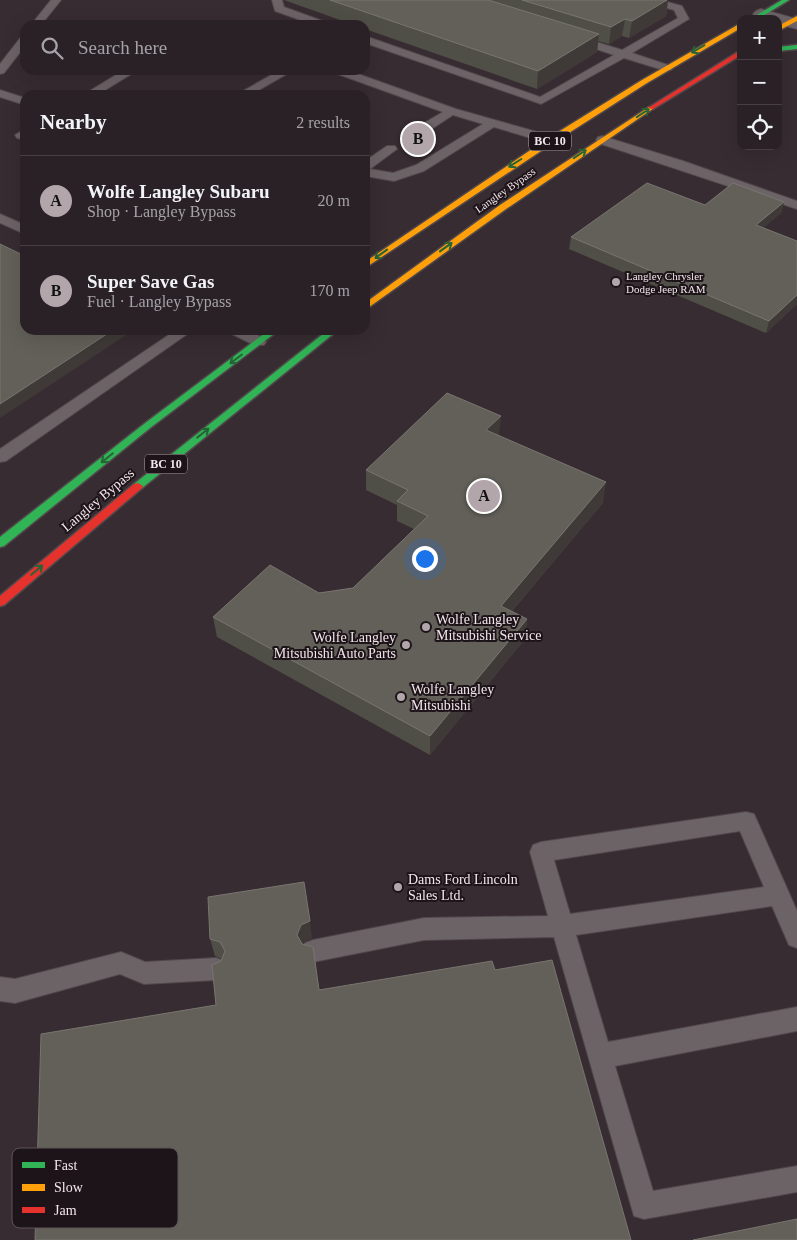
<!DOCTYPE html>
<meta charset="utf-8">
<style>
:root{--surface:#292125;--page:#31292d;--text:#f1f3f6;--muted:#a5a3a7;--line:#453e42;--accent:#b2a6ab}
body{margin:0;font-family:"Times New Roman",serif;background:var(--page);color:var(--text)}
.controls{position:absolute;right:15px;top:15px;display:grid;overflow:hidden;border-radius:10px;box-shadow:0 5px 20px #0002}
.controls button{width:45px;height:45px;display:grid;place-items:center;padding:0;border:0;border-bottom:1px solid var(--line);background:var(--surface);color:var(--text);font:25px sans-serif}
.you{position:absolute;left:424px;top:558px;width:18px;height:18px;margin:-12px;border:4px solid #fff;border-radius:50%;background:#1a73e8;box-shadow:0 0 0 8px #1a73e833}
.badge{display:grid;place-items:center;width:32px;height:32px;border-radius:50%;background:var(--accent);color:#111;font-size:16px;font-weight:700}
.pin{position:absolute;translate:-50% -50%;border:2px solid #fff;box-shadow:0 1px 5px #0006}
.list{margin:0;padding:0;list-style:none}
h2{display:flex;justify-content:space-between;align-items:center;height:65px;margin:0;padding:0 20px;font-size:21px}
h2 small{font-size:16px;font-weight:400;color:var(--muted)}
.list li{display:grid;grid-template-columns:32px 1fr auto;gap:15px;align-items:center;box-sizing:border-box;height:90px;padding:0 20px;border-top:1px solid var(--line)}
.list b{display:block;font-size:19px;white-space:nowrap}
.list p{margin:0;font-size:16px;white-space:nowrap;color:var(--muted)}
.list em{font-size:16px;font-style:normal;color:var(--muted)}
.icon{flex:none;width:28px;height:28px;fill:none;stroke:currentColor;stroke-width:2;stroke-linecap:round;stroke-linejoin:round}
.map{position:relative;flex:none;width:797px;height:1240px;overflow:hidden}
.search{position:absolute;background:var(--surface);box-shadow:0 5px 20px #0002;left:20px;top:20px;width:350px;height:55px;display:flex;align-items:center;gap:12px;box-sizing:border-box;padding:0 18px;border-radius:15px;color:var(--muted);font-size:19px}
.panel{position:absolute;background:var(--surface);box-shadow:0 5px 20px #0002;left:20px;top:90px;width:350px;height:245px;border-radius:15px}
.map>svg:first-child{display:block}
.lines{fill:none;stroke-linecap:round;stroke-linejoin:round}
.lane-casing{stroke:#51484c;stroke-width:2}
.street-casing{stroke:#51484c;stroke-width:2}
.fast-casing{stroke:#51484c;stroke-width:3}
.slow-casing{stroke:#51484c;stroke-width:3}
.jam-casing{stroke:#51484c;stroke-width:3}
.lane{fill:#6c6367;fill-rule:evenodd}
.street{fill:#6c6367;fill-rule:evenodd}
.fast{fill:#30b455;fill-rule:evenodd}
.slow{fill:#ff9f0a;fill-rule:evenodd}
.jam{fill:#e5322d;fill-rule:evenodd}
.wall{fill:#504f47}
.shaded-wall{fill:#3f3a37}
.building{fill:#626059;stroke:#797570}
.oneway{stroke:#266436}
.poi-dot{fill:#b2a6ab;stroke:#1c1418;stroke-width:2}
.labels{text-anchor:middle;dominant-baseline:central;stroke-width:4;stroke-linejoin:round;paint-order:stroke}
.far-street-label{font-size:11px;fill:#f4e7ec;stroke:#1c1418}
.far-poi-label{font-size:11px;fill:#f4e7ec;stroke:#1c1418;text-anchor:start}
.shield{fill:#1c1418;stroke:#b3a8ac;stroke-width:1}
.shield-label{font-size:12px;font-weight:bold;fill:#f4e7ec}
.street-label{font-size:14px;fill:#f4e7ec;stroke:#1c1418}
.poi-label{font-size:14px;fill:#f4e7ec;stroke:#1c1418;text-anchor:start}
.key{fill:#1c1418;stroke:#5d5358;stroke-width:1}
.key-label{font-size:14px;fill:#f4e7ec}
</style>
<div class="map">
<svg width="797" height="1240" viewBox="0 0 797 1240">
<rect width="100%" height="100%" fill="#372c31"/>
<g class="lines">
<defs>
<g id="lane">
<polygon points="51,0 61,0 41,25 31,25"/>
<polygon points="272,0 282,0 284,7 328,23 329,25 314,25 275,11"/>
<polygon points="644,0 660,0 682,6 689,19 632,53 671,66 673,68 671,70 663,70 624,58 541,104 365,43 365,36 540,97 614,55 569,40 568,38 569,36 577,36 622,50 678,18 674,10 645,2"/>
<polygon points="25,36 25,46 4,73 0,74 0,64 21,37"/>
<polygon points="124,70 138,70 97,95 83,95"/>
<polygon points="280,70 294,70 250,95 236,95"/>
<polygon points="330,70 347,70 456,109 555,137 557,140 551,144 494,127 424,171 394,181 365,176 365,161 387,146 395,146 397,149 370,169 393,173 416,165 483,124 453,115 427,132 419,132 417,129 419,126 443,112 332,72"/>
<polygon points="0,90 25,98 25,105 0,97"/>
<polygon points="25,129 25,140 17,138 15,135"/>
<polygon points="602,136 683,161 797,201 797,209 598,143 596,140 598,137"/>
<polygon points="0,214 25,225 25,234 0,223"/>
<polygon points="176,330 193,330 6,461 0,462 0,449"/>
<path d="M 228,330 C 241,330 257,330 266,342 L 264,345 L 254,345 L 230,333 Z"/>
<path d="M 746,812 L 754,814 L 797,911 L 797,948 L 789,945 L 772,906 L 576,935 L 608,1042 L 797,1007 L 797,1031 L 615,1066 L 653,1191 L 797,1166 L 797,1192 L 644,1219 L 634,1216 L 554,937 L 424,940 L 313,962 L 305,959 L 301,951 L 305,943 L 313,940 L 424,918 L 548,916 L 530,852 L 533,845 L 541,842 ZM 740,831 L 764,887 L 570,914 L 554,860 Z"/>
<polygon points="121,952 145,962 216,958 224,961 228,969 224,977 216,980 144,984 120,974 15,1003 0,1001 0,977 15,979"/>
</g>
<polygon id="street" points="761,9 797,19 797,29 778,24 778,19 756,17 753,14 756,11"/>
<g id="fast">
<polygon points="782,0 789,0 758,19 750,19"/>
<polygon points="797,45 797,49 778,51 778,47"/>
<polygon points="269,330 279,330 150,428 4,546 0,547 0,537 144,424"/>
<polygon points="328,330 338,330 142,488 134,488 133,486 134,484"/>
</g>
<g id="slow">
<polygon points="797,16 797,21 778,31 778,26"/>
<polygon points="741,23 741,28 647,83 553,143 365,268 365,262 547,139 642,80"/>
<polygon points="649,107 654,108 506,209 365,310 365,303 500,205"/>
</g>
<g id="jam">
<polygon points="741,50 741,55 653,109 648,108"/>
<polygon points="138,483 143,486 142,488 4,605 0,606 0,596 134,484"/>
</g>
</defs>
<use href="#lane" class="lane-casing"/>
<use href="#street" class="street-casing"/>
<use href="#fast" class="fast-casing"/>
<use href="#slow" class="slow-casing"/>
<use href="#jam" class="jam-casing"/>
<use href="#lane" class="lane"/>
<use href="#street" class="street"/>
<use href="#fast" class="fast"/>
<use href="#slow" class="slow"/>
<use href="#jam" class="jam"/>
</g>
<g class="wall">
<polygon points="284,0 668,0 666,16 629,38 622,36 609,44 598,41 597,52 537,89 365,29 365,25 354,25"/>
<polygon points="784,202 781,213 763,228 797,241 797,304 766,333 569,249 571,237"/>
<polygon points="499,436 603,503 512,611 527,619 525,639 430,755 217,637 213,617 319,593 353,588 414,529 397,521 397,505 366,490 366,470"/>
<polygon points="312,938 303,942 303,944 319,990 495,970 631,1240 216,1005 221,961 222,959 215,956 210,939"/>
</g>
<g class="shaded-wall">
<polygon points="667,0 668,0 666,16 629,38 632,21"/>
<polygon points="625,19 622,36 609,44 611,27"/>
<polygon points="599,34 597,52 537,89 538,71"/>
<polygon points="784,202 781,213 753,237 756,225"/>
<polygon points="797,295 797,304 766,333 769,321"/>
<polygon points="113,330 134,330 0,418 0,404"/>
<polygon points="501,416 499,436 486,430"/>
<polygon points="606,482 603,503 499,626 501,606"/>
<polygon points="527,619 525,639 430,755 430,736"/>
<polygon points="310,921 312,938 303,942 299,952 297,935 301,925"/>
</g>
<g class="building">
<polygon points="330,0 488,0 599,34 538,71"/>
<polygon points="522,0 667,0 632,21 625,19 611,27"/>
<polygon points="647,183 705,205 733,183 784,202 756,225 797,241 797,295 769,321 571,237"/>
<polygon points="0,244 25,256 25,330 113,330 0,404"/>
<polygon points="447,393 501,416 486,430 606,482 501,606 527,619 430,736 213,617 270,565 319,593 353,588 428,516 397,501 408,490 366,470"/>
<polygon points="304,882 310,921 301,925 297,935 302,944 313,947 319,990 492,961 495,970 552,960 631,1240 35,1240 41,1034 216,1005 212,965 221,961 225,951 220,942 210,939 208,897"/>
<polygon points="797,1219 797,1240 693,1240"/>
</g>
<defs><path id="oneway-shaft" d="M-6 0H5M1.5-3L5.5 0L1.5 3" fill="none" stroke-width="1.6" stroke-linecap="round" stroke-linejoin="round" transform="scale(1.25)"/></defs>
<g class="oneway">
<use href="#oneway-shaft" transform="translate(698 49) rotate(150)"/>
<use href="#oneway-shaft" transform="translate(643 113) rotate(-34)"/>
<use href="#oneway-shaft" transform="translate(580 154) rotate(-34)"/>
<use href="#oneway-shaft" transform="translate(515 163) rotate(148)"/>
<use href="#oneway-shaft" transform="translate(446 247) rotate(-36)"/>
<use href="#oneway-shaft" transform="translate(381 254) rotate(144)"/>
<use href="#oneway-shaft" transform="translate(236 359) rotate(143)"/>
<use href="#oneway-shaft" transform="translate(203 433) rotate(-38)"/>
<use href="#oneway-shaft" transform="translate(107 458) rotate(141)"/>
<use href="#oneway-shaft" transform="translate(37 570) rotate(-40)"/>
</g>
<g class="poi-dot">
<circle cx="616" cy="282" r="5"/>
<circle cx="426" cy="627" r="5"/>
<circle cx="406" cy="645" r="5"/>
<circle cx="401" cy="697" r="5"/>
<circle cx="398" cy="887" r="5"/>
</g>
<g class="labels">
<g class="far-street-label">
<text transform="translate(505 190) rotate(-35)">Langley Bypass</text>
</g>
<g class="far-poi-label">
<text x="626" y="276">Langley Chrysler<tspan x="626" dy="13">Dodge Jeep RAM</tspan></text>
</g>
<g class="shield">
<rect x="529" y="131.5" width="42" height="19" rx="4"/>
<rect x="145" y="454.5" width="42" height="19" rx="4"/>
</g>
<g class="shield-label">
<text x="550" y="141">BC 10</text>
<text x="166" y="464">BC 10</text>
</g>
<g class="street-label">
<text transform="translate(98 500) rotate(-40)">Langley Bypass</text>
</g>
<g class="poi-label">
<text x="436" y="619">Wolfe Langley<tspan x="436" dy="16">Mitsubishi Service</tspan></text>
<text x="396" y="637" text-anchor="end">Wolfe Langley<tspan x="396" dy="16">Mitsubishi Auto Parts</tspan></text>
<text x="411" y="689">Wolfe Langley<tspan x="411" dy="16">Mitsubishi</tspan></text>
<text x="408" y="879">Dams Ford Lincoln<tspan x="408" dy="16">Sales Ltd.</tspan></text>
</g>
</g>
<rect x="12" y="1148" width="166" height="80" rx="8" class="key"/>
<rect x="22" y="1162" width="23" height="6" fill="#30b455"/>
<rect x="22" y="1184" width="23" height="7" fill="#ff9f0a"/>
<rect x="22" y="1207" width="23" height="6" fill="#e5322d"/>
<g class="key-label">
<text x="54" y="1170">Fast</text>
<text x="54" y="1192">Slow</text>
<text x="54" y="1215">Jam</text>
</g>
</svg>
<div class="controls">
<button>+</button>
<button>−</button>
<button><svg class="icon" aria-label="locate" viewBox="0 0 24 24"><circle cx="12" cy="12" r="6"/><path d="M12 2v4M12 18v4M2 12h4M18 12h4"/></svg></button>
</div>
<div class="you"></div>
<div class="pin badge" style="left:484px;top:496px">A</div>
<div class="pin badge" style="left:418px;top:139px">B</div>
<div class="search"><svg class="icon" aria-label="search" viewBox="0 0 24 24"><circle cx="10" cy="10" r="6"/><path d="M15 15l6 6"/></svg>Search here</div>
<section class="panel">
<h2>Nearby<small>2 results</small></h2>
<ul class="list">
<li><span class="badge">A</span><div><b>Wolfe Langley Subaru</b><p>Shop · Langley Bypass</p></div><em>20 m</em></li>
<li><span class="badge">B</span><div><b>Super Save Gas</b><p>Fuel · Langley Bypass</p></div><em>170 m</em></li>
</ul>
</section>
</div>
